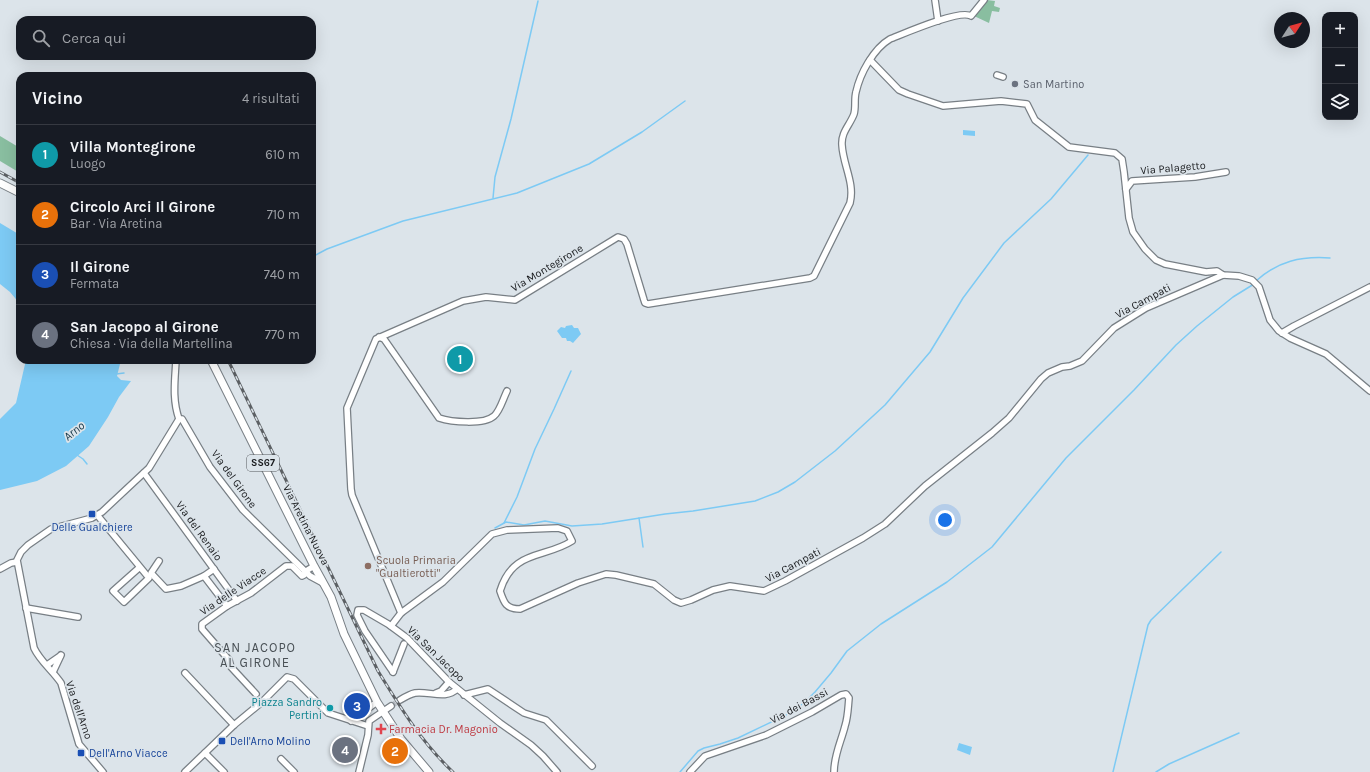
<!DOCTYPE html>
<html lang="it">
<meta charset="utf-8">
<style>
:root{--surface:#171b24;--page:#20242c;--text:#f1f3f6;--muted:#9ea1a6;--line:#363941;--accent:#0f766e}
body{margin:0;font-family:Karla,sans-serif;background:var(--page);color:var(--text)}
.controls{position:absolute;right:12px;top:12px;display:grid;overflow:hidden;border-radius:8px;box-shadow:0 4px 16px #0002}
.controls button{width:36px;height:36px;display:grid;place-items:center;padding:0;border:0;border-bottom:1px solid var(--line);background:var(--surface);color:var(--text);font:20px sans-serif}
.compass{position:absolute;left:1274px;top:12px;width:36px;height:36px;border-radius:50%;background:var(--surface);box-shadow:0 4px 16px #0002;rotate:54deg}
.you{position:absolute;left:945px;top:520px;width:14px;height:14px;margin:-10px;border:3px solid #fff;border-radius:50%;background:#1a73e8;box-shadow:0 0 0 6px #1a73e833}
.badge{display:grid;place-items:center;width:26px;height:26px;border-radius:50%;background:var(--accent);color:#fff;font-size:13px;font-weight:700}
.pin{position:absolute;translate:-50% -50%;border:2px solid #fff;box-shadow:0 1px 4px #0006}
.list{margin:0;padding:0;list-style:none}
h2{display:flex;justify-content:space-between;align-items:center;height:52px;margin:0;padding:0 16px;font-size:17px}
h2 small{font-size:13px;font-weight:400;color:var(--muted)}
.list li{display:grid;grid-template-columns:26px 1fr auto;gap:12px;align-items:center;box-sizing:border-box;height:60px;padding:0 16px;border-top:1px solid var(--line)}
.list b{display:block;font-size:15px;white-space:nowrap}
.list p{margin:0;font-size:13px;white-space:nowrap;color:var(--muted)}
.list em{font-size:13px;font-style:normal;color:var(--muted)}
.icon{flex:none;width:22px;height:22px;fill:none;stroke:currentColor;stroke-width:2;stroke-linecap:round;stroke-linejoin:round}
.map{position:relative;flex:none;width:1370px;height:772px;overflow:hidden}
.search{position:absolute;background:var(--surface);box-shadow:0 4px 16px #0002;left:16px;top:16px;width:300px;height:44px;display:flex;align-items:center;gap:10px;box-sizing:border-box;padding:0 14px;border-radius:12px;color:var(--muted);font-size:15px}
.panel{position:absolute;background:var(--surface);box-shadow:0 4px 16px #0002;left:16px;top:72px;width:300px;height:292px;border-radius:12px}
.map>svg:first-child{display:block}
.green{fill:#89bea0}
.water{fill:#7dcaf4}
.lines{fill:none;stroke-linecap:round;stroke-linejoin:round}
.stream{stroke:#7dcaf4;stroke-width:1.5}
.minor-tunnel{stroke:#b5bbc1;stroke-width:5.5;stroke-dasharray:5.5 3;stroke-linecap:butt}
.minor-casing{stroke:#787f85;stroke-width:8}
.major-casing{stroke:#787f85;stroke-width:9}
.minor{stroke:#fff;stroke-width:5.5}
.major{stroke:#fff;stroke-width:7}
.rail-casing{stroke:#5c6064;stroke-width:3}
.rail{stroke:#dce4ea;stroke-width:1.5;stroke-dasharray:4.5;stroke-linecap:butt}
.worship-dot{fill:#6b7280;stroke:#dce4ea;stroke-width:1.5}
.transit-dot{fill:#1a4fb4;stroke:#dce4ea;stroke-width:1.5}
.education-dot{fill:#8d6e63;stroke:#dce4ea;stroke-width:1.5}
.culture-dot{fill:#0f9aa8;stroke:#dce4ea;stroke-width:1.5}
.health-dot{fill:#e0444e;stroke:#dce4ea;stroke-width:1.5}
.labels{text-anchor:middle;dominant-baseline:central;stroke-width:3.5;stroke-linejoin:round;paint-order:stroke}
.shield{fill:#dce4ea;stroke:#52565a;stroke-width:1}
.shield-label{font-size:10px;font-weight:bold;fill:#17191c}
.worship-label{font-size:11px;fill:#5b616d;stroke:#dce4ea;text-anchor:start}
.street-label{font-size:11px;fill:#17191c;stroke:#dce4ea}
.transit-label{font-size:11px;fill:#164399;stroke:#dce4ea;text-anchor:start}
.education-label{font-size:11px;fill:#785e54;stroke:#dce4ea;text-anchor:start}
.culture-label{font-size:11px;fill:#0d838f;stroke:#dce4ea;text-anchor:end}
.health-label{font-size:11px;fill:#be3a42;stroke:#dce4ea;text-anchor:start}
.water-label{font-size:12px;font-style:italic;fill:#103344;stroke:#dce4ea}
.quarter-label{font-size:13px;letter-spacing:1px;fill:#495055;stroke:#dce4ea}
</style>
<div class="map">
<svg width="1370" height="772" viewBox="0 0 1370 772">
<rect width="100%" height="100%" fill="#dce4ea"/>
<g class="green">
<polygon points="987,0 995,1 994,6 1000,8 999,12 992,11 989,23 974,16"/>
<polygon points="0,136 20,148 20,173 0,161"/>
</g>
<g class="water">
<polygon points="963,130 975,131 975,136 963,135"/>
<polygon points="0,223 20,235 20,304 10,292 0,284"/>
<polygon points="572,325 574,328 578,328 581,334 573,343 570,341 567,341 566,338 562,338 557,331 561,327 565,328 566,326"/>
<polygon points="26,360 121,360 117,376 121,380 131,381 119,397 108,417 89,446 66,466 37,481 0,490 0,419 16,403"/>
<polygon points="959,743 972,747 970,755 957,750"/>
</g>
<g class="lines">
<g class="stream">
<polyline points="493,198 495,177 511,119 538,1"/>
<polyline points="312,257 327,249 403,221 517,193 589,164 642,132 685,101"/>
<path d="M 1256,281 C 1278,261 1301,256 1330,258"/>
<polyline points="116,374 124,373"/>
<polyline points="77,455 83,459 87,464"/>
<polyline points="639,518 643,547"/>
<polyline points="504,523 517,497 535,449 554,409 571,371"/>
<polyline points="495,528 506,522 524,525 545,521 572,526 602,524 665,514 693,511 755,501 778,492 795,482 835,451 885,405 930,352 963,298 1004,243 1051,199 1088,155"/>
<polyline points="680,772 698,751 704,748 720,744 738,738 786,715 804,703 815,692 831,673 847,651 881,624 947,582 992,547 1066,458 1134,390 1176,345 1197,326 1233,297 1254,284"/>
<polyline points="1113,772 1148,625 1151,620 1221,552"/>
<polyline points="1156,772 1169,764 1239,733"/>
</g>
<polyline class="minor-tunnel" points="391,706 400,700"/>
<defs>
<g id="minor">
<polyline points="935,0 938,21"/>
<polyline points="870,60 899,90 908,94 943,106 1001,101 1027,104 1035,120 1069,147 1115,153 1122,159 1124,172 1129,218 1133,232 1145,249 1156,260 1165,264 1206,272 1217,271 1223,275 1239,276 1252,280 1259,287 1270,320 1279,331 1290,338 1326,354 1370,391"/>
<polyline points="997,75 1003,77"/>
<polyline points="1126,189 1132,181 1195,177 1226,172"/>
<polyline points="1282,333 1294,326 1370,287"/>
<path d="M 379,337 L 384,339 L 439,418 C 451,422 484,425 494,416 C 500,411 503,399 507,391"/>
<path d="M 176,360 C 175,380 172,399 179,419 L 182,419 L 210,467 L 243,510 L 310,576 L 323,583"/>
<polyline points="144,473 237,601"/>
<polyline points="98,516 140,567 113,591 124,602 149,578 140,567"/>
<polyline points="159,561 151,573 166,589 181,586 204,576"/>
<polyline points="0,569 11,563 17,562"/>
<polyline points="214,569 204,576 227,606"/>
<polyline points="26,608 78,617"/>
<path d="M 401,613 L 352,495 L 351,489 L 347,408 L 376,339 L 463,301 L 486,297 L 515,300 L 618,237 L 624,239 L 627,244 L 644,300 L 645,303 L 648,304 L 810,278 L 814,276 L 850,203 C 855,183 843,165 842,145 C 841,132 850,125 854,114 C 856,107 854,99 856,92 C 860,74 873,49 890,39 C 903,34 960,9 971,16 L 984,0"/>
<path d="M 391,626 L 401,613 L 443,582 L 492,534 L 507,530 L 558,528 L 567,531 L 572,541 C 544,559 513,549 500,591 C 504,603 506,609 520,609 L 578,583 L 606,574 L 616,575 L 654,584 L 674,600 L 681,603 L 691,600 L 713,590 L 730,586 L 764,591 L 785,581 L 863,538 L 885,524 L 925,486 L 992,433 L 1009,418 L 1041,379 L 1048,373 L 1062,367 L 1070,366 L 1082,361 L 1114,328 L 1146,308 L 1223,275"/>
<polyline points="47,665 60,656"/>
<polyline points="53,672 61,655"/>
<polyline points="393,672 365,631 357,615 358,610 364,610 388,624 407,638 449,682 500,723 531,745 543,756 557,772"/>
<polyline points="393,672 404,644"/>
<polyline points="185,673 234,725"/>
<polyline points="436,693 441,691 449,682"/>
<polyline points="256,694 231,667 229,660 202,629 202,624 227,606 251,593 286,566 292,566 302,576 304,575 306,571 314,566"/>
<polyline points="464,695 488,689 524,713 546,720 592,766"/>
<path d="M 400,700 C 405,697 410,694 415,693 C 429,691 446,700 457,689"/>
<polyline points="351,721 377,702"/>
<polyline points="205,753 224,772"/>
<polyline points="281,759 294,772"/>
<path d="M 103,772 L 79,744 L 61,683 C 53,671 40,661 34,648 L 17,560 L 21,552 L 28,545 L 51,529 L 92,518 L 102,512 L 149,468 L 179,419"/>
<polyline points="185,772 234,725 262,702 287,677 294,679 328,713 368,726"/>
<polyline points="359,772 368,735 369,721 391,706"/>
<path d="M 690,772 L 705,756 L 766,735 L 812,712 L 841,695 L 846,694 L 849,698 C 848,708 848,717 845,726 C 841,742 834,755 834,772"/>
</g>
<g id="major">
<polyline points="0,183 20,193"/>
<polyline points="211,360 314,566 331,597 344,634 377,702 401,739 429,772"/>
</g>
</defs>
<use href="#minor" class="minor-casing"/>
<use href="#major" class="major-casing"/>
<use href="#minor" class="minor"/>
<use href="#major" class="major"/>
<defs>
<g id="rail">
<polyline points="0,172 20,183"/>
<path d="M 228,360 L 378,671 C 400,707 422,743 453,772"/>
</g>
</defs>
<use href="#rail" class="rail-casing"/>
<use href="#rail" class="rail"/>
</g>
<circle class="worship-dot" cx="1015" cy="84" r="4"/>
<g class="transit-dot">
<rect x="88" y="510" width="8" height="8" rx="2"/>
<rect x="218" y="737" width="8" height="8" rx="2"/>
<rect x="77" y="749" width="8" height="8" rx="2"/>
</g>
<circle class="education-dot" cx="368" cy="566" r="4"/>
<circle class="culture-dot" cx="330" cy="708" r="4"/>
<path class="health-dot" d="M379 723h4v4h4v4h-4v4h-4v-4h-4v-4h4z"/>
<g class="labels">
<rect class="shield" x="247" y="455" width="32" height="16" rx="3"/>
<g class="shield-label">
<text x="263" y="463">SS67</text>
</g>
<g class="worship-label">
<text x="1023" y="84">San Martino</text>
</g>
<g class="street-label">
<text transform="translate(1173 168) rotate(-5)">Via Palagetto</text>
<text transform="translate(547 268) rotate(-31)">Via Montegirone</text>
<text transform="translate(1143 301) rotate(-28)">Via Campati</text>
<text transform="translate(234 479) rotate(54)">Via del Girone</text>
<text transform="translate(306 525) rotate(63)">Via Aretina Nuova</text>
<text transform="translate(199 531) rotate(54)">Via del Renaio</text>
<text transform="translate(793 565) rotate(-28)">Via Campati</text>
<text transform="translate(233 591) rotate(-34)">Via delle Viacce</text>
<text transform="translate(436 654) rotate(44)">Via San Jacopo</text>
<text transform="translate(799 706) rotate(-28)">Via dei Bassi</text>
<text transform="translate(79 710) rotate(71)">Via dell'Arno</text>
</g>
<g class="transit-label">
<text x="92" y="527" text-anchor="middle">Delle Gualchiere</text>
<text x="230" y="741">Dell'Arno Molino</text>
<text x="89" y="753">Dell'Arno Viacce</text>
</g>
<g class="education-label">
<text x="376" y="560">Scuola Primaria<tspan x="376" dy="13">"Gualtierotti"</tspan></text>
</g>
<g class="culture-label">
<text x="322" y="702">Piazza Sandro<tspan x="322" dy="13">Pertini</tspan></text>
</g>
<g class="health-label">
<text x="389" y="729">Farmacia Dr. Magonio</text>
</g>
<g class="water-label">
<text transform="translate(74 431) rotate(-39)">Arno</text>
</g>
<g class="quarter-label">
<text x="255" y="647">SAN JACOPO<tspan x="255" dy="15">AL GIRONE</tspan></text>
</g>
</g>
</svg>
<div class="controls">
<button>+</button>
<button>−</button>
<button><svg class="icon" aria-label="layers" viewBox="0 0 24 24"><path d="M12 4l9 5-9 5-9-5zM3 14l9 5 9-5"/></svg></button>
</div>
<svg class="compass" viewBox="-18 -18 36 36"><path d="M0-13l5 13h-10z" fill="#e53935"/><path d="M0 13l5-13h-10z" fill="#9ea1a6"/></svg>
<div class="you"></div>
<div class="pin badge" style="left:460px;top:359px;background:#0f9aa8">1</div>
<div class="pin badge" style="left:395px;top:751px;background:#e8710a">2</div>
<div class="pin badge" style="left:357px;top:706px;background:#1a4fb4">3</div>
<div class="pin badge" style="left:345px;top:750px;background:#6b7280">4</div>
<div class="search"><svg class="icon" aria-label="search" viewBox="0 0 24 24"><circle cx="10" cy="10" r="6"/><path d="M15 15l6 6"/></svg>Cerca qui</div>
<section class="panel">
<h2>Vicino<small>4 risultati</small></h2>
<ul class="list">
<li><span class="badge" style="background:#0f9aa8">1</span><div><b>Villa Montegirone</b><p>Luogo</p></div><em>610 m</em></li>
<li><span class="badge" style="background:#e8710a">2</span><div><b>Circolo Arci Il Girone</b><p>Bar · Via Aretina</p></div><em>710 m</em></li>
<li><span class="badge" style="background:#1a4fb4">3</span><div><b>Il Girone</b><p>Fermata</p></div><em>740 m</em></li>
<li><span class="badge" style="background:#6b7280">4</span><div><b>San Jacopo al Girone</b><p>Chiesa · Via della Martellina</p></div><em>770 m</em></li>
</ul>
</section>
</div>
